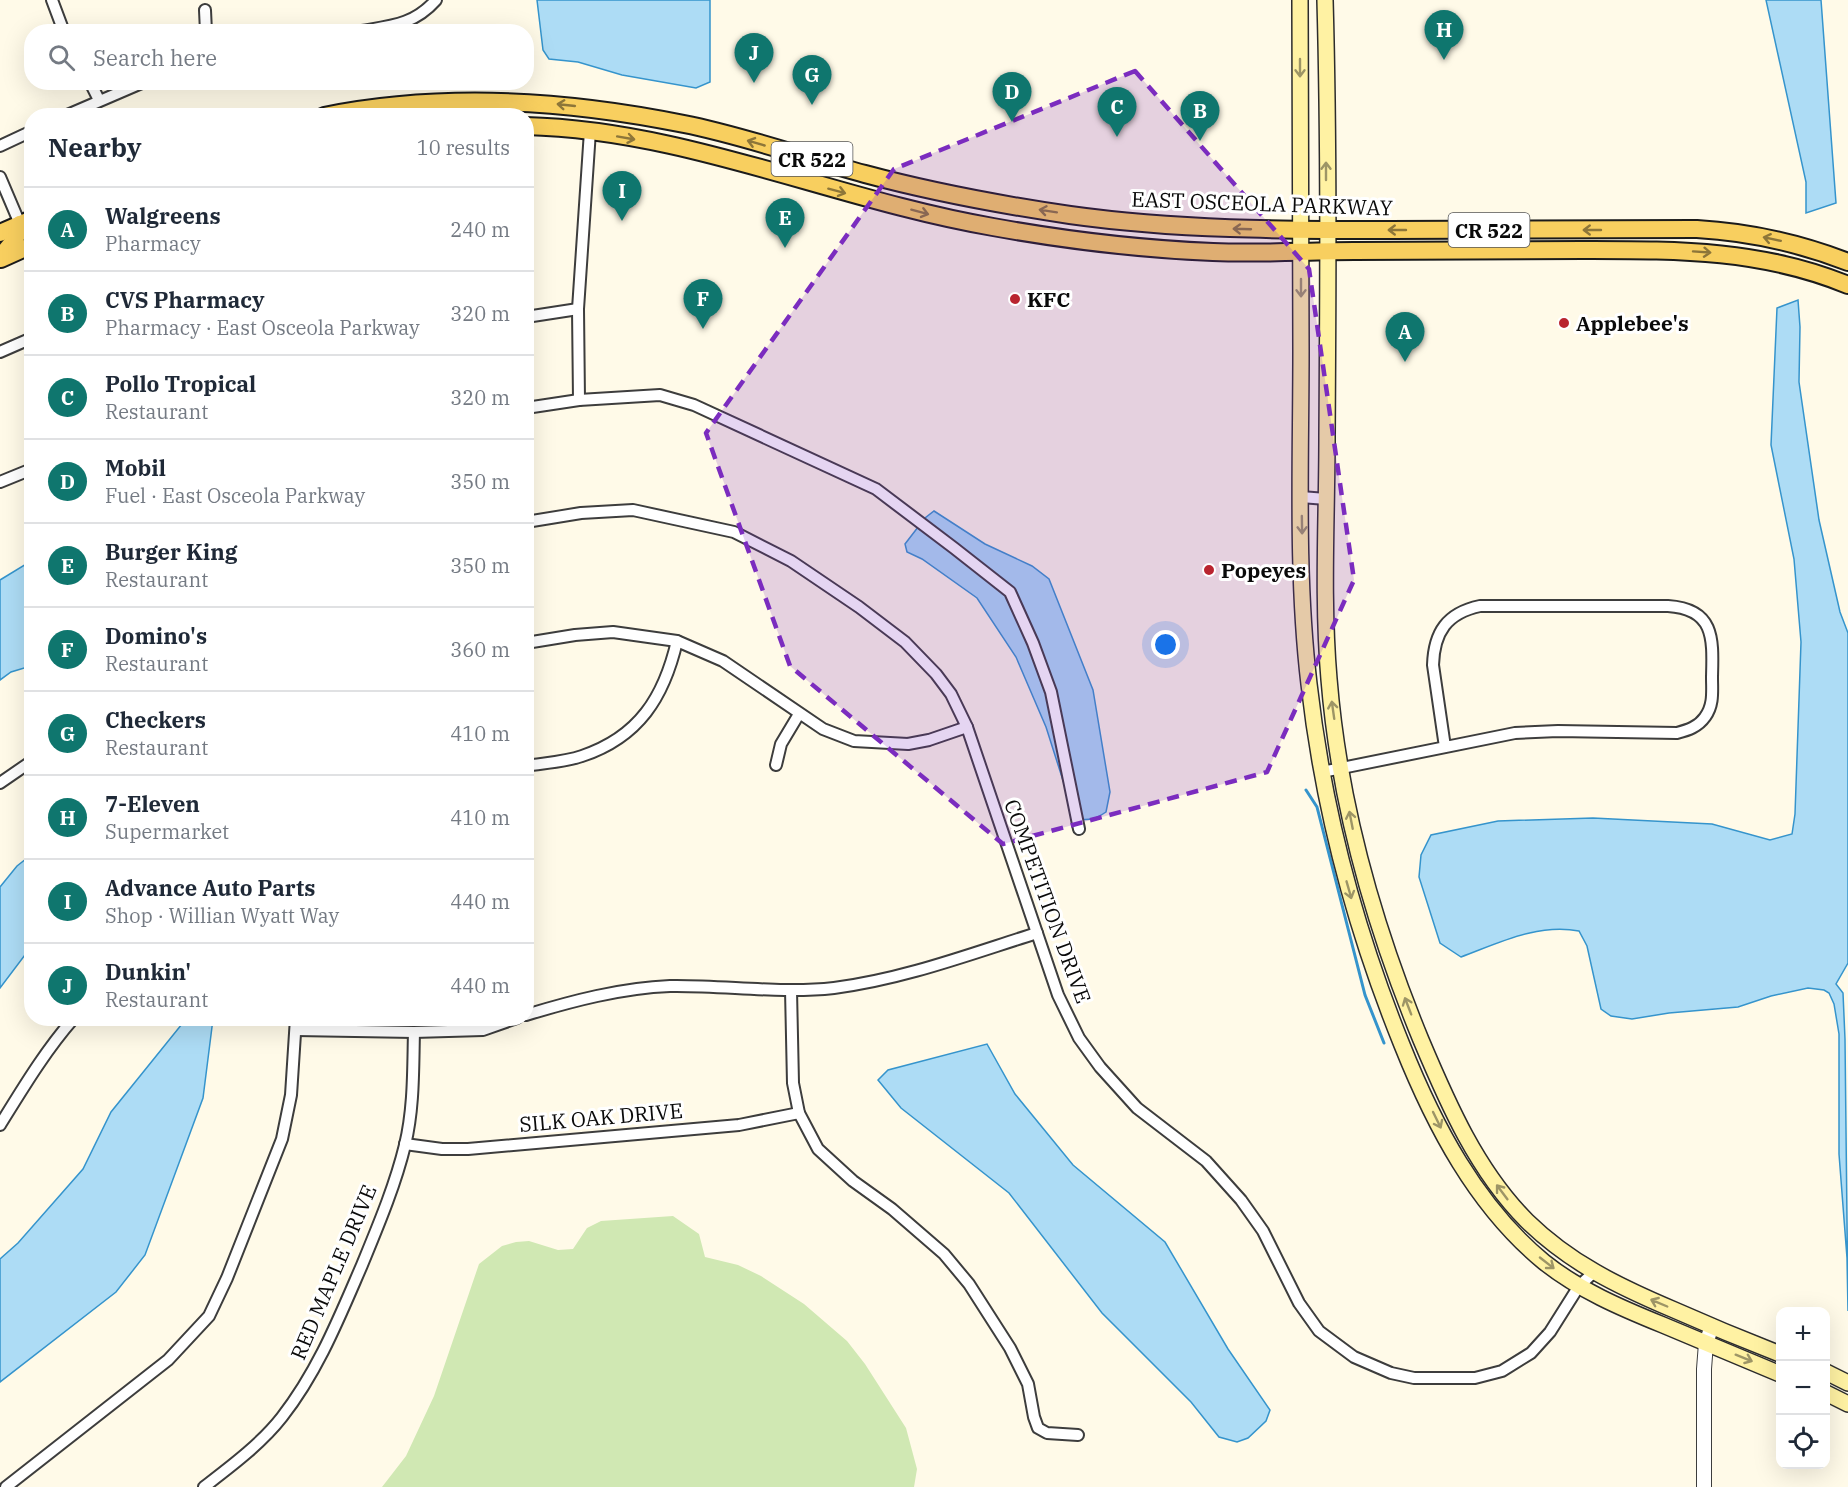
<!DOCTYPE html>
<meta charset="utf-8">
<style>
:root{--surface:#fff;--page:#f6f6f7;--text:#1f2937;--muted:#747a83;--line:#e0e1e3;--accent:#0f766e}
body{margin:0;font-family:"IBM Plex Serif",serif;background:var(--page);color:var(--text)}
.controls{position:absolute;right:18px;bottom:18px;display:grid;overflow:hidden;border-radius:12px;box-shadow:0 6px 24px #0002}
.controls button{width:54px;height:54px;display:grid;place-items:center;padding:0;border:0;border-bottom:2px solid var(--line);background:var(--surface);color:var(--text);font:30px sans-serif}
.you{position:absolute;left:1166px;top:645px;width:21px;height:21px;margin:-15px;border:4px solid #fff;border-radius:50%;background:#1a73e8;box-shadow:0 0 0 9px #1a73e833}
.badge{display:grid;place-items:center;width:39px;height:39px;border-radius:50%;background:var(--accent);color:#fff;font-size:20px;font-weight:700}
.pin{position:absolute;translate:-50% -50px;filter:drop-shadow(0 2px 3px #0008)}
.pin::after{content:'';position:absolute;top:32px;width:21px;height:18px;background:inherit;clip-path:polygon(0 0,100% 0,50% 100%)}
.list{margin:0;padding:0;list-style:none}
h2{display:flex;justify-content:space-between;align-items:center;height:78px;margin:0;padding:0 24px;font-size:26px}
h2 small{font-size:20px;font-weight:400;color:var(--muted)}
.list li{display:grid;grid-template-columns:39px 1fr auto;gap:18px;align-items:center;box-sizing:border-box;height:84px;padding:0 24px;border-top:2px solid var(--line)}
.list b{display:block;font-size:22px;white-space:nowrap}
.list p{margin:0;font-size:20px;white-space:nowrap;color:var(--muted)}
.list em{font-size:20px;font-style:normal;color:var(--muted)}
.icon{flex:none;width:33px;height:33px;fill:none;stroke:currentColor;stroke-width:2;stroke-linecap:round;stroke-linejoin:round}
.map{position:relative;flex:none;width:1848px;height:1487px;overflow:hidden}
.search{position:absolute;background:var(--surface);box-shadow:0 6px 24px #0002;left:24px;top:24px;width:510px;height:66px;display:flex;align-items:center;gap:15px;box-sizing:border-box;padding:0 21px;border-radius:24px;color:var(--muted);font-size:22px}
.panel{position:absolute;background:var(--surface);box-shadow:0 6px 24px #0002;left:24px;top:108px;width:510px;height:918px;border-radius:24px}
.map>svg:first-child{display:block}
.green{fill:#d0e8b3}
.water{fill:#addcf5;stroke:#3594cc;stroke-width:1.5}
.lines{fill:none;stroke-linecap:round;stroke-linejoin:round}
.stream{stroke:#3594cc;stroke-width:3}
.minor-casing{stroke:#3d3d3d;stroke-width:14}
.tertiary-casing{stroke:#3d3d3d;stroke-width:16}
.secondary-casing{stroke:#2c2c2c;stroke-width:18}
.primary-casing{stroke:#1b1b1b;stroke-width:20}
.minor{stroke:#fff;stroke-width:10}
.tertiary{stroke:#fff;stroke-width:14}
.secondary{stroke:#fff2a3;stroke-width:15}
.primary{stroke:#f8cf5f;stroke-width:16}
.oneway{stroke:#9d9566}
.oneway2{stroke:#8d7639}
.marked{fill:#7b2cbf;fill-opacity:0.2;stroke:#7b2cbf;stroke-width:4.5;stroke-dasharray:12 8;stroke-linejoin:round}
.poi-dot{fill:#b9242f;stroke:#fff;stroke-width:2}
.labels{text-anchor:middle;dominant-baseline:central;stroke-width:6;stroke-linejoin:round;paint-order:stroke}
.shield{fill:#fff;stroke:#545454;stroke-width:1.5}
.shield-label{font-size:20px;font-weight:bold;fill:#0a0a0a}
.street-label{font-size:21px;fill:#0a0a0a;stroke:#fff}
.poi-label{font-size:21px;font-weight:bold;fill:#0a0a0a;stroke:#fff;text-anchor:start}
</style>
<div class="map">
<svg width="1848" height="1487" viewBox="0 0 1848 1487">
<rect width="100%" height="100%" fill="#fffae8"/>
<polygon class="green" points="673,1216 699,1234 705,1257 738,1265 761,1276 804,1304 847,1341 865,1364 906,1428 917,1469 914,1487 382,1487 406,1456 434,1396 479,1264 502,1246 516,1242 529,1241 558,1250 573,1249 587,1228 601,1221"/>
<g class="water">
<polygon points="537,0 710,0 710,82 696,88 622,75 578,62 549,59 543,50"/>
<polygon points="1766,0 1821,0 1836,203 1806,213 1806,182"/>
<path d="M 1798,300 L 1800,327 L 1799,382 L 1819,520 L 1840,612 L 1848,633 L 1848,963 L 1836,984 L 1843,993 L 1845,1039 L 1848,1311 L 1847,1258 L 1839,1154 L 1839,1034 L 1834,1004 L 1829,993 L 1824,990 L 1808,988 L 1771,996 L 1738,1007 L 1669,1013 L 1632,1019 L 1611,1016 L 1601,1009 L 1587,946 L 1579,931 C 1538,923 1499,943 1461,957 L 1440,943 L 1419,877 L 1421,855 L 1431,835 L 1498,821 L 1593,818 L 1712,824 L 1770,840 L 1792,834 L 1795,814 L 1801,642 L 1794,559 L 1771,445 L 1777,308 Z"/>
<path d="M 934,511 L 985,544 L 1032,566 L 1049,579 L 1093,690 L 1110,792 L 1106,812 C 1097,818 1090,821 1079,819 L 1067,793 L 1046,727 L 1016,657 L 977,598 L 922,559 L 907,552 L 905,544 L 925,518 Z"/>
<polygon points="31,561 31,666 11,672 0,680 0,580"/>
<polygon points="31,855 31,947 0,988 0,887 17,866"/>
<polygon points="186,1019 213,1019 203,1098 145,1255 116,1292 0,1382 0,1259 18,1243 83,1169 111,1112"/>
<polygon points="987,1044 1015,1094 1073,1165 1165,1242 1228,1349 1270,1410 1266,1421 1248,1438 1237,1442 1219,1437 1191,1402 1102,1313 1009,1193 901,1108 878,1080 888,1070"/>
</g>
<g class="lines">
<polyline class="stream" points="1306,790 1317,807 1365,995 1384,1043"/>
<defs>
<g id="minor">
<polyline points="52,0 64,32"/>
<polyline points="205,10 206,32"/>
<path d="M 356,32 C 389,26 413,26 436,0"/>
<polyline points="90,82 99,100"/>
<polyline points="65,116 144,82"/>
<polyline points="0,146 32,131"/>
<polyline points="0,177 20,224"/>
<polyline points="526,317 578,309"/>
<polyline points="0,352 32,338"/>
<polyline points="579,400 578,309 590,131"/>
<polyline points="526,408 579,400 660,395 694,405 876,489 954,548 1010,592 1033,643 1051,692 1079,829"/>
<polyline points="0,482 32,469"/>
<polyline points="1301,497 1326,499"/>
<polyline points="526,522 581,513 633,510 734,532 791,561 859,607 905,642 936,674 951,694 967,727 1058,995 1079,1038 1100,1067 1137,1108 1206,1161 1241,1200 1263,1231 1299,1303 1319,1331 1354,1357 1391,1373 1414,1378 1475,1378 1502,1371 1531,1353 1550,1332 1579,1286 1593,1273"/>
<polyline points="526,643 575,635 613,632 677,641 723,661 823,729 854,741 908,744 929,740 967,727"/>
<polyline points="776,765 781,744 799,714"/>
<path d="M 526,766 C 544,763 565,762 582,756 C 639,737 664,697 677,641"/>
<path d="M 1322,772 L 1515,733 L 1558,731 L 1677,733 C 1688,730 1698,727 1705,717 C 1714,705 1712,691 1712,677 C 1713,639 1715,609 1668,606 L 1480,606 C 1447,613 1434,632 1433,665 L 1445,747"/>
<polyline points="0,783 32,761"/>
<polyline points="791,990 793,1083 799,1113 818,1149 853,1181 892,1209 944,1254 969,1284 1010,1348 1028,1384 1034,1417 1038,1428 1047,1433 1078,1435"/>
<path d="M 526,1015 C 572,1001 621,988 670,986 C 724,985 780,994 834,988 C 904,979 970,954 1037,933"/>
<polyline points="296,1030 414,1032 483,1030 517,1018"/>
<path d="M 0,1125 C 23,1088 45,1051 74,1018"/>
<polyline points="405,1144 442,1149 468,1149 739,1125 799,1113"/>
<polyline points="6,1487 168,1360 209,1316 227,1278 282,1139 291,1095 296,1018"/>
<path d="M 204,1487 C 230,1467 261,1444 282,1417 C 318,1371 339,1318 362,1265 C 378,1226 395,1186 405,1145 C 414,1108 413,1069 414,1032"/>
</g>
<polyline id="tertiary" points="1704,1487 1704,1369 1706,1343 1712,1326"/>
<g id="secondary">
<path d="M 1300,0 C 1300,117 1301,233 1301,350 C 1301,461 1296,574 1309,684 C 1323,808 1355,929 1402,1045 C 1434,1125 1476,1206 1544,1262 C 1579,1290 1621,1308 1663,1325 C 1702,1341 1741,1358 1780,1374"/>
<path d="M 1325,0 C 1329,145 1328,291 1327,437 C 1327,517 1322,598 1329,679 C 1339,803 1374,926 1421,1040 C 1448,1104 1477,1171 1527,1221 C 1570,1263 1618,1286 1672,1309 C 1708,1325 1744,1340 1780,1354"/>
<polyline points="1826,1372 1848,1383"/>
<polyline points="1826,1393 1848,1404"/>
</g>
<g id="primary">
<path d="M 324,116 C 443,92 566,100 684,124 C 745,136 805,158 865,174 C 932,192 1002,205 1070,215 C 1177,230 1283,230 1390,230 C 1493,230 1595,230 1697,229 C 1749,232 1799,243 1848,262"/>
<path d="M 526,126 C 686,130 836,200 993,227 C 1065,240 1139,249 1213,252 C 1260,254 1307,251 1354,251 C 1431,250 1507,250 1583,250 C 1676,250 1760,249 1848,285"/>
<polyline points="0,233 32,219"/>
<path d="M 0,257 C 8,247 20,237 20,224"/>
<polyline points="1,259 32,245"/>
</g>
</defs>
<use href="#minor" class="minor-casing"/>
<use href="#tertiary" class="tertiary-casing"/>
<use href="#secondary" class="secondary-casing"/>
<use href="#primary" class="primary-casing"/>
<use href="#minor" class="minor"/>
<use href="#tertiary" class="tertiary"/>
<use href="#secondary" class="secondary"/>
<use href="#primary" class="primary"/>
</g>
<defs><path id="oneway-shaft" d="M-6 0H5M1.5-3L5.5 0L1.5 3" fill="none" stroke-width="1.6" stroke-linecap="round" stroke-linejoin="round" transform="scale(1.5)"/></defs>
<g class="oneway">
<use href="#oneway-shaft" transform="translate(1300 68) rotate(90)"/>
<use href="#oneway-shaft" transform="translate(1326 171) rotate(-90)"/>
<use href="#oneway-shaft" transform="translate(1301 288) rotate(90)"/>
<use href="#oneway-shaft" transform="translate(1302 525) rotate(89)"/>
<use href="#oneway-shaft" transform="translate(1333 710) rotate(-98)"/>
<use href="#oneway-shaft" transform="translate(1351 820) rotate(-101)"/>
<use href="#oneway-shaft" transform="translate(1349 890) rotate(74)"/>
<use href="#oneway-shaft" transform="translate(1408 1006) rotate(-111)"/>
<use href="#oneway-shaft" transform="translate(1437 1120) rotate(64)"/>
<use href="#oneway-shaft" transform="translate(1502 1192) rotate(-127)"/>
<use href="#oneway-shaft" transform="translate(1547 1263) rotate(38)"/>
<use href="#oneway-shaft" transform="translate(1659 1303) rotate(-157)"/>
<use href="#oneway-shaft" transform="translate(1744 1358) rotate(22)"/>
</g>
<g class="oneway2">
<use href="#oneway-shaft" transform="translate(566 105) rotate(-174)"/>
<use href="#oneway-shaft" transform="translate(626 138) rotate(10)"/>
<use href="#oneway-shaft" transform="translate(756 143) rotate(-164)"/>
<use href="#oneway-shaft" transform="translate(837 191) rotate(15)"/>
<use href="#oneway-shaft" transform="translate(1048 211) rotate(-171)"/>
<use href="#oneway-shaft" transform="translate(920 212) rotate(15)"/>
<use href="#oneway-shaft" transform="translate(1242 229) rotate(-178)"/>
<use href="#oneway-shaft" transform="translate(1397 230) rotate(-180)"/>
<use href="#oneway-shaft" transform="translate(1592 230) rotate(180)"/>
<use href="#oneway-shaft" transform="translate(1772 239) rotate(-168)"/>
<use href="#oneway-shaft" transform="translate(1702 252) rotate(4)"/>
</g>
<path class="marked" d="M 1135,71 L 1309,269 L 1354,580 L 1267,772 L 1003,844 L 790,666 L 706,433 L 894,169 Z"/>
<g class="poi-dot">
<circle cx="1015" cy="299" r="6"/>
<circle cx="1564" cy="323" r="6"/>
<circle cx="1209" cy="570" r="6"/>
</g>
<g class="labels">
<g class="shield">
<rect x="771.5" y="142" width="81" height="34" rx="4.5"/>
<rect x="1448.5" y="213" width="81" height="34" rx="4.5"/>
</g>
<g class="shield-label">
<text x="812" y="159">CR 522</text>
<text x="1489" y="230">CR 522</text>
</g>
<g class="street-label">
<text transform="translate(1262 203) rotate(2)">EAST OSCEOLA PARKWAY</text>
<text transform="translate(1048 901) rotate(70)">COMPETITION DRIVE</text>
<text transform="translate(601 1117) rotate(-5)">SILK OAK DRIVE</text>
<text transform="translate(333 1272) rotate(-67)">RED MAPLE DRIVE</text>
</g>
<g class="poi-label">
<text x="1027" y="299">KFC</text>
<text x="1576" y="323">Applebee's</text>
<text x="1221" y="570">Popeyes</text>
</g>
</g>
</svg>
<div class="controls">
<button>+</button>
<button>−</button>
<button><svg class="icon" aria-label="locate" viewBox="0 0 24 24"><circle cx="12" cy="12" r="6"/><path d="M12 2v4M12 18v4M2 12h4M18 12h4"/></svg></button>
</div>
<div class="you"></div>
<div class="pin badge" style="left:1405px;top:362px">A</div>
<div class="pin badge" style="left:1200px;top:141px">B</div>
<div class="pin badge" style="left:1117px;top:137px">C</div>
<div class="pin badge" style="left:1012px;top:122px">D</div>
<div class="pin badge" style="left:785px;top:248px">E</div>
<div class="pin badge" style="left:703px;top:329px">F</div>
<div class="pin badge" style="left:812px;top:105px">G</div>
<div class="pin badge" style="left:1444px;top:60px">H</div>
<div class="pin badge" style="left:622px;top:221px">I</div>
<div class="pin badge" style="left:754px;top:83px">J</div>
<div class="search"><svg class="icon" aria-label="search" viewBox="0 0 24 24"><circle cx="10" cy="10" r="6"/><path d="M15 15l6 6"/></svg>Search here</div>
<section class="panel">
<h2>Nearby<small>10 results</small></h2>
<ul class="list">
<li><span class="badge">A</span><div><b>Walgreens</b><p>Pharmacy</p></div><em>240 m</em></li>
<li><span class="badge">B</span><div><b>CVS Pharmacy</b><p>Pharmacy · East Osceola Parkway</p></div><em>320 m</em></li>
<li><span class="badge">C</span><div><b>Pollo Tropical</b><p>Restaurant</p></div><em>320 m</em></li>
<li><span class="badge">D</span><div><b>Mobil</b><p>Fuel · East Osceola Parkway</p></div><em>350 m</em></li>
<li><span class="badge">E</span><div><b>Burger King</b><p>Restaurant</p></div><em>350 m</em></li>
<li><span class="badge">F</span><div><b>Domino's</b><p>Restaurant</p></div><em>360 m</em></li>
<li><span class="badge">G</span><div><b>Checkers</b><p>Restaurant</p></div><em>410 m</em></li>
<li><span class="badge">H</span><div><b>7-Eleven</b><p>Supermarket</p></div><em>410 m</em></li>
<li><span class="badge">I</span><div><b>Advance Auto Parts</b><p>Shop · Willian Wyatt Way</p></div><em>440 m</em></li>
<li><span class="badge">J</span><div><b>Dunkin'</b><p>Restaurant</p></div><em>440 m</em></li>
</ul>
</section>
</div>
